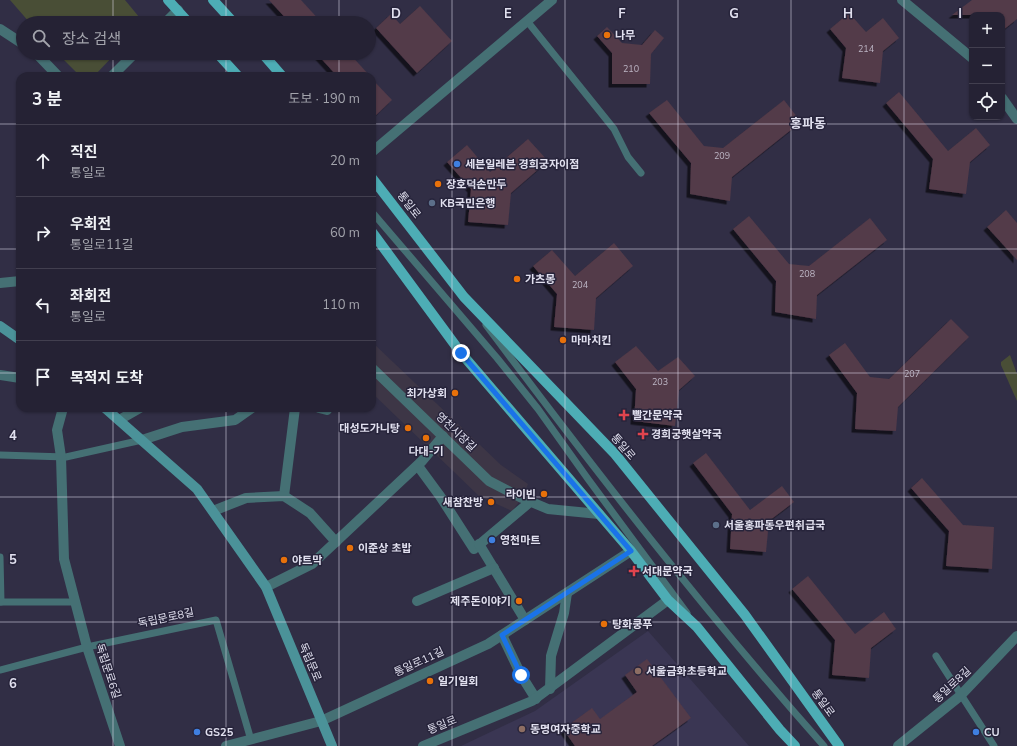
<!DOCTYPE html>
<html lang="ko">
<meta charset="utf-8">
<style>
:root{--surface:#252234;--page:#2d2a3c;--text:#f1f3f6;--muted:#a3a4ac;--line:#423f4f}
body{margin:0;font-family:"Nunito Sans","Noto Sans KR",sans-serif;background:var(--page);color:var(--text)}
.controls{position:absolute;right:12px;top:12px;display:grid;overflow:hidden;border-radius:8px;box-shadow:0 1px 3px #0004}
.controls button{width:36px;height:36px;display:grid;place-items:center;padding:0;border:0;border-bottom:1px solid var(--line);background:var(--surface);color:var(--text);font:20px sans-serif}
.stop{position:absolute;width:12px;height:12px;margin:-9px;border:3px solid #1a73e8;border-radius:50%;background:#fff}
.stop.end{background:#1a73e8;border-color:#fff;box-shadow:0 1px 4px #0008}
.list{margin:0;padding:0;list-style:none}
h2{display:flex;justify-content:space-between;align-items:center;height:52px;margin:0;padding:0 16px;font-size:17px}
h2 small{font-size:13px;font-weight:400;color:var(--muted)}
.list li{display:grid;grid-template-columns:26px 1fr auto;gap:12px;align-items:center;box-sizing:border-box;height:72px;padding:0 16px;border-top:1px solid var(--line)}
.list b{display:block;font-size:15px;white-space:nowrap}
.list p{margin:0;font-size:13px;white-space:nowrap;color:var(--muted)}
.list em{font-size:13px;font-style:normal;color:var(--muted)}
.icon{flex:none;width:22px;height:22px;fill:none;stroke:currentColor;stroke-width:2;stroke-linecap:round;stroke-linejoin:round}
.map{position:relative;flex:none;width:1017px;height:746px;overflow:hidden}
.search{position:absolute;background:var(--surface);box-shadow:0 1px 3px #0004;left:16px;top:16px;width:360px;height:44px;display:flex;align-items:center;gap:10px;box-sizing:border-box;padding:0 14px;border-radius:22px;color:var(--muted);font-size:15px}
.panel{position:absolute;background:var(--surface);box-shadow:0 1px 3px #0004;left:16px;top:72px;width:360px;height:340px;border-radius:12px}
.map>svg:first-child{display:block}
.commercial{fill:#3d3646}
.built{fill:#3a3653}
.green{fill:#494e36}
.building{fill:#523a48;filter:url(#shadow)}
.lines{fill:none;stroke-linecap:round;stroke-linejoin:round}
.lane{stroke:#457074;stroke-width:7}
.street{stroke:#457074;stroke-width:10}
.secondary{stroke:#4b9299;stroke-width:10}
.primary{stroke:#4dadb5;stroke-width:10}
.route{stroke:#1a73e8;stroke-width:5}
.grid{fill:none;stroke:#e1e0ef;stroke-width:1;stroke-opacity:0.55}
.food-dot{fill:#e8710a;stroke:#27243b;stroke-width:1.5}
.shop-dot{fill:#3f7fe0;stroke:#27243b;stroke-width:1.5}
.service-dot{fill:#5c6f8a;stroke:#27243b;stroke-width:1.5}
.health-dot{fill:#e0444e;stroke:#27243b;stroke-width:1.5}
.education-dot{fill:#8d6e63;stroke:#27243b;stroke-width:1.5}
.labels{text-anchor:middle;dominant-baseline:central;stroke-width:3;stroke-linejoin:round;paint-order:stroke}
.number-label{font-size:9px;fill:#bdb6c5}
.poi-label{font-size:11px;font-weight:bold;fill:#e1e0ef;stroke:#27243b;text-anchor:start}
.street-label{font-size:11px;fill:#e1e0ef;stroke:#27243b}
.quarter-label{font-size:13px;font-weight:bold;fill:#e1e0ef;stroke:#27243b}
.grid-label{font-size:13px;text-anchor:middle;font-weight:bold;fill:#e1e0ef;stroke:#27243b;stroke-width:3;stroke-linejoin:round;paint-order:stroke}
</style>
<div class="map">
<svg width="1017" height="746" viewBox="0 0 1017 746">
<defs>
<filter id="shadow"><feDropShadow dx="-3.5" dy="3.5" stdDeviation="0" flood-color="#0009"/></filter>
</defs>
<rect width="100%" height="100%" fill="#312e45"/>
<polygon class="commercial" points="372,342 501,465 528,484 522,498 512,511 479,496 372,393"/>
<polygon class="built" points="648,631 749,746 461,746 535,711"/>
<g class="green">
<polygon points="10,0 125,0 144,23 30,23"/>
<polygon points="57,53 116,53 94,76 80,76"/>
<polygon points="1010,355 1017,374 1017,401 1001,365 1001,362"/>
</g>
<g class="building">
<polygon points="269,0 301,0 322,23 290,23"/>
<polygon points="972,0 1017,0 1017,19 1002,31 1002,15 952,15"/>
<polygon points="420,6 452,41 417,73 376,28 391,14 400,24"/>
<polygon points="849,13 866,32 883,18 899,38 883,51 880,83 842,78 846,48 830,29"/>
<polygon points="607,27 622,43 642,45 655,30 664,38 651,54 650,84 612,84 612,53 597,36"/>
<polygon points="316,53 349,53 370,76 337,76"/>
<polygon points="372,79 392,100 372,119"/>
<polygon points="899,92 948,151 976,128 990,145 970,162 966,194 929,189 933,159 886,103"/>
<polygon points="667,100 704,146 723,148 784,100 801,122 732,177 730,201 690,194 691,163 649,113"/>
<polygon points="528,139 548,161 511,193 508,225 468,222 471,189 447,162 467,145 490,172"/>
<polygon points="1006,210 1017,223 1017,260 987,227"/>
<polygon points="749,216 789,264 809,266 870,218 887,240 817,295 816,319 775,312 776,281 733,229"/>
<polygon points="614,243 633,266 596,298 594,330 554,327 557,294 533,266 552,250 575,276"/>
<polygon points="951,319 969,337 898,407 896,431 855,429 857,393 829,355 845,343 870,377 889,379"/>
<polygon points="636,346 658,371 678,357 695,376 679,390 675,426 634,421 636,389 615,362"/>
<polygon points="706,453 750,510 782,486 794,502 769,521 766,552 730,549 732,514 693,463"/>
<polygon points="922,478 963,525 994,527 992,569 946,566 949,531 911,488"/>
<polygon points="808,576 855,634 884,612 896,629 871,648 869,678 832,675 835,640 792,589"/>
<polygon points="647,659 691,718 652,746 575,746 563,729 592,708 600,719 637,692 625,675"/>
</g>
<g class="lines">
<g class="lane">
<polyline points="527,21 614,129 628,157 641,173"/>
<polyline points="372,212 497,358 538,409 588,479 687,613"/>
<path d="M 486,325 C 594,469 704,611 824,746"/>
<polyline points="0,455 66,457 142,440"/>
<polyline points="0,557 1,602"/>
<polyline points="0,602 76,602"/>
<polyline points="936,656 994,746"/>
<polyline points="0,670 87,647 216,620 251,740"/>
</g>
<g class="street">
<polyline points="902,0 972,58"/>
<polyline points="165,23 178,10"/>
<polyline points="0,29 23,44"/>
<polyline points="36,53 58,76"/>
<polyline points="112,76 135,53"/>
<polyline points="1002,98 1017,119"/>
<polyline points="372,152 552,0"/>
<polyline points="0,283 20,281"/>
<polyline points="372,368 489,481 522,498 548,509 599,514"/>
<polyline points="0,375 20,378"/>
<polyline points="63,408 57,430 61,457 64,559 87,647 120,746"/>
<polyline points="319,408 327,410"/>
<polyline points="119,420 140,408"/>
<polyline points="142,440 182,427 235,420 252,408"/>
<polyline points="418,466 440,496 474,549 530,502"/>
<polyline points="284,496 295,408"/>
<polyline points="213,511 246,498 284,496 310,513 336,542"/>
<polyline points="479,544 525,620"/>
<polyline points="266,587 312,564 422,461 443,436"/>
<polyline points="417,601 494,568"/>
<polyline points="502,635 521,675 536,699"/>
<polyline points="550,689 551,656 564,613 567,593"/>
<polyline points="226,746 321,721 488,644 631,551"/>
<polyline points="423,746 532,701 668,600"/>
<polyline points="898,746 960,696 1017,636"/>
</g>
<g class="secondary">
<polyline points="0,326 20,340"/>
<polyline points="105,408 197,489 266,587 332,746"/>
</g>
<g class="primary">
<polyline points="168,0 189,23"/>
<polyline points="213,0 234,23"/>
<polyline points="217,53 238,76"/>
<polyline points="262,53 282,76"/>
<polyline points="372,178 464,297 615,454 745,615 839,746"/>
<polyline points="372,232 461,353 631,551 668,600 697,627 780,730 795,746"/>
</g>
</g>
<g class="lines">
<polyline class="route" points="461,353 631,551 502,635 521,675"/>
</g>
<path class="grid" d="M 113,0 L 113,23M 226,0 L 226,23M 339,0 L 339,23M 452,0 L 452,746M 565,0 L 565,746M 678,0 L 678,746M 791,0 L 791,746M 904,0 L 904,746M 113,53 L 113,76M 226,53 L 226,76M 339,53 L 339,76M 0,124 L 20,124M 372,124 L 1017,124M 0,249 L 20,249M 372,249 L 1017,249M 0,373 L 20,373M 372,373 L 1017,373M 113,408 L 113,746M 226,408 L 226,746M 339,408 L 339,746M 0,497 L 1017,497M 0,622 L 1017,622"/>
<g class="food-dot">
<circle cx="607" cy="35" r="4"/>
<circle cx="438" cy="184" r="4"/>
<circle cx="517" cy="279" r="4"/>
<circle cx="563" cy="340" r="4"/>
<circle cx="455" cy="393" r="4"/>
<circle cx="408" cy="428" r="4"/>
<circle cx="426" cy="438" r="4"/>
<circle cx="544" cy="494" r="4"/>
<circle cx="491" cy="502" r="4"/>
<circle cx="350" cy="548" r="4"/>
<circle cx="284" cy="560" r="4"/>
<circle cx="519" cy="601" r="4"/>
<circle cx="604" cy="624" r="4"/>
<circle cx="430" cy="681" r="4"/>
</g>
<g class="shop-dot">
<circle cx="457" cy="164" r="4"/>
<circle cx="492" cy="540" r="4"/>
<circle cx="197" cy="732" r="4"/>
<circle cx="976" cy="732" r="4"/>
</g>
<g class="service-dot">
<circle cx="432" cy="203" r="4"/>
<circle cx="716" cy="525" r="4"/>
</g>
<g class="health-dot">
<path d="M622 409h4v4h4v4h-4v4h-4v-4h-4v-4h4z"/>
<path d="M641 428h4v4h4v4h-4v4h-4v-4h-4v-4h4z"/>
<path d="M632 565h4v4h4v4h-4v4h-4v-4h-4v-4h4z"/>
</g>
<g class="education-dot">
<circle cx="638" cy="671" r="4"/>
<circle cx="522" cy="729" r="4"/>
</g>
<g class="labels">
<g class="number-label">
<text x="866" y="49">214</text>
<text x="631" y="69">210</text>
<text x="722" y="156">209</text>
<text x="807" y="274">208</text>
<text x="580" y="285">204</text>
<text x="912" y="374">207</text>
<text x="660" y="382">203</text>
</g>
<g class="poi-label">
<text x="615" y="35">나무</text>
<text x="465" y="164">세븐일레븐 경희궁자이점</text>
<text x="446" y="184">장호덕손만두</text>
<text x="440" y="203">KB국민은행</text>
<text x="525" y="279">가츠몽</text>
<text x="571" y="340">마마치킨</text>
<text x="447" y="393" text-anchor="end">최가상회</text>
<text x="632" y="415">빨간문약국</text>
<text x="400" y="428" text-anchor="end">대성도가니탕</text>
<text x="651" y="434">경희궁햇살약국</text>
<text x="426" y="451" text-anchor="middle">다대-기</text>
<text x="536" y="494" text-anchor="end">라이빈</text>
<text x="483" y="502" text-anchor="end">새참찬방</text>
<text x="724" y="525">서울홍파동우편취급국</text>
<text x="500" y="540">영천마트</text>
<text x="358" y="548">이준상 초밥</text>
<text x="292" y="560">야트막</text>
<text x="642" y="571">서대문약국</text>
<text x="511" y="601" text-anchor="end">제주돈이야기</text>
<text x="612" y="624">탕화쿵푸</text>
<text x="646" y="671">서울금화초등학교</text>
<text x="438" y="681">일기일회</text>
<text x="530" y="729">동명여자중학교</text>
<text x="205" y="732">GS25</text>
<text x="984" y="732">CU</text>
</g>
<g class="street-label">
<text transform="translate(409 205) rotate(52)">통일로</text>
<text transform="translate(456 432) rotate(44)">영천시장길</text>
<text transform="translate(623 447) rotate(49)">통일로</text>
<text transform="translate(166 618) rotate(-12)">독립문로8길</text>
<text transform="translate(310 662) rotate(67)">독립문로</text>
<text transform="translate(419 662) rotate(-25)">통일로11길</text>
<text transform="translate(108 671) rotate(72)">독립문로6길</text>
<text transform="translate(952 685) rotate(-43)">통일로8길</text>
<text transform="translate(823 703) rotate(54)">통일로</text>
<text transform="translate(442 725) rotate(-22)">통일로</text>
</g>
<g class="quarter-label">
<text x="808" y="124">홍파동</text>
</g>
</g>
<g class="grid-label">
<text x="396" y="18">D</text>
<text x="508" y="18">E</text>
<text x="622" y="18">F</text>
<text x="734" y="18">G</text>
<text x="848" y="18">H</text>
<text x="960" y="18">I</text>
<text x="13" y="440">4</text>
<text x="13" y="564">5</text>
<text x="13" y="688">6</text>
</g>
</svg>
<div class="controls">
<button>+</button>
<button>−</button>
<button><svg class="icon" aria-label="locate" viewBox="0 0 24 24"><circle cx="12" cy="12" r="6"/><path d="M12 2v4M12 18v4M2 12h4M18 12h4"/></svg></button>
</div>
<div class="stop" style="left:521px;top:675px"></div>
<div class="stop end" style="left:461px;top:353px"></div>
<div class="search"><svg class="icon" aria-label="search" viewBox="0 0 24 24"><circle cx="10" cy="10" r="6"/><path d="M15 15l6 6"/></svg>장소 검색</div>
<section class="panel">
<h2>3 분<small>도보 · 190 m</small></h2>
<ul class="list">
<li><svg class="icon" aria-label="ahead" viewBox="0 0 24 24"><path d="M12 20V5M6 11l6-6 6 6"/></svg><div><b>직진</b><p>통일로</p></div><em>20 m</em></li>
<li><svg class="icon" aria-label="right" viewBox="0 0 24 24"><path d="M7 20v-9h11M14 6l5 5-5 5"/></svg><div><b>우회전</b><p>통일로11길</p></div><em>60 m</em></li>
<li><svg class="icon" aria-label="left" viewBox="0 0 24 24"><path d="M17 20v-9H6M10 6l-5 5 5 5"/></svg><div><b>좌회전</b><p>통일로</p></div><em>110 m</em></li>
<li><svg class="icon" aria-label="arrive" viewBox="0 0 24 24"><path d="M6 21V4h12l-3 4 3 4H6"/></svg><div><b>목적지 도착</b></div></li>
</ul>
</section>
</div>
